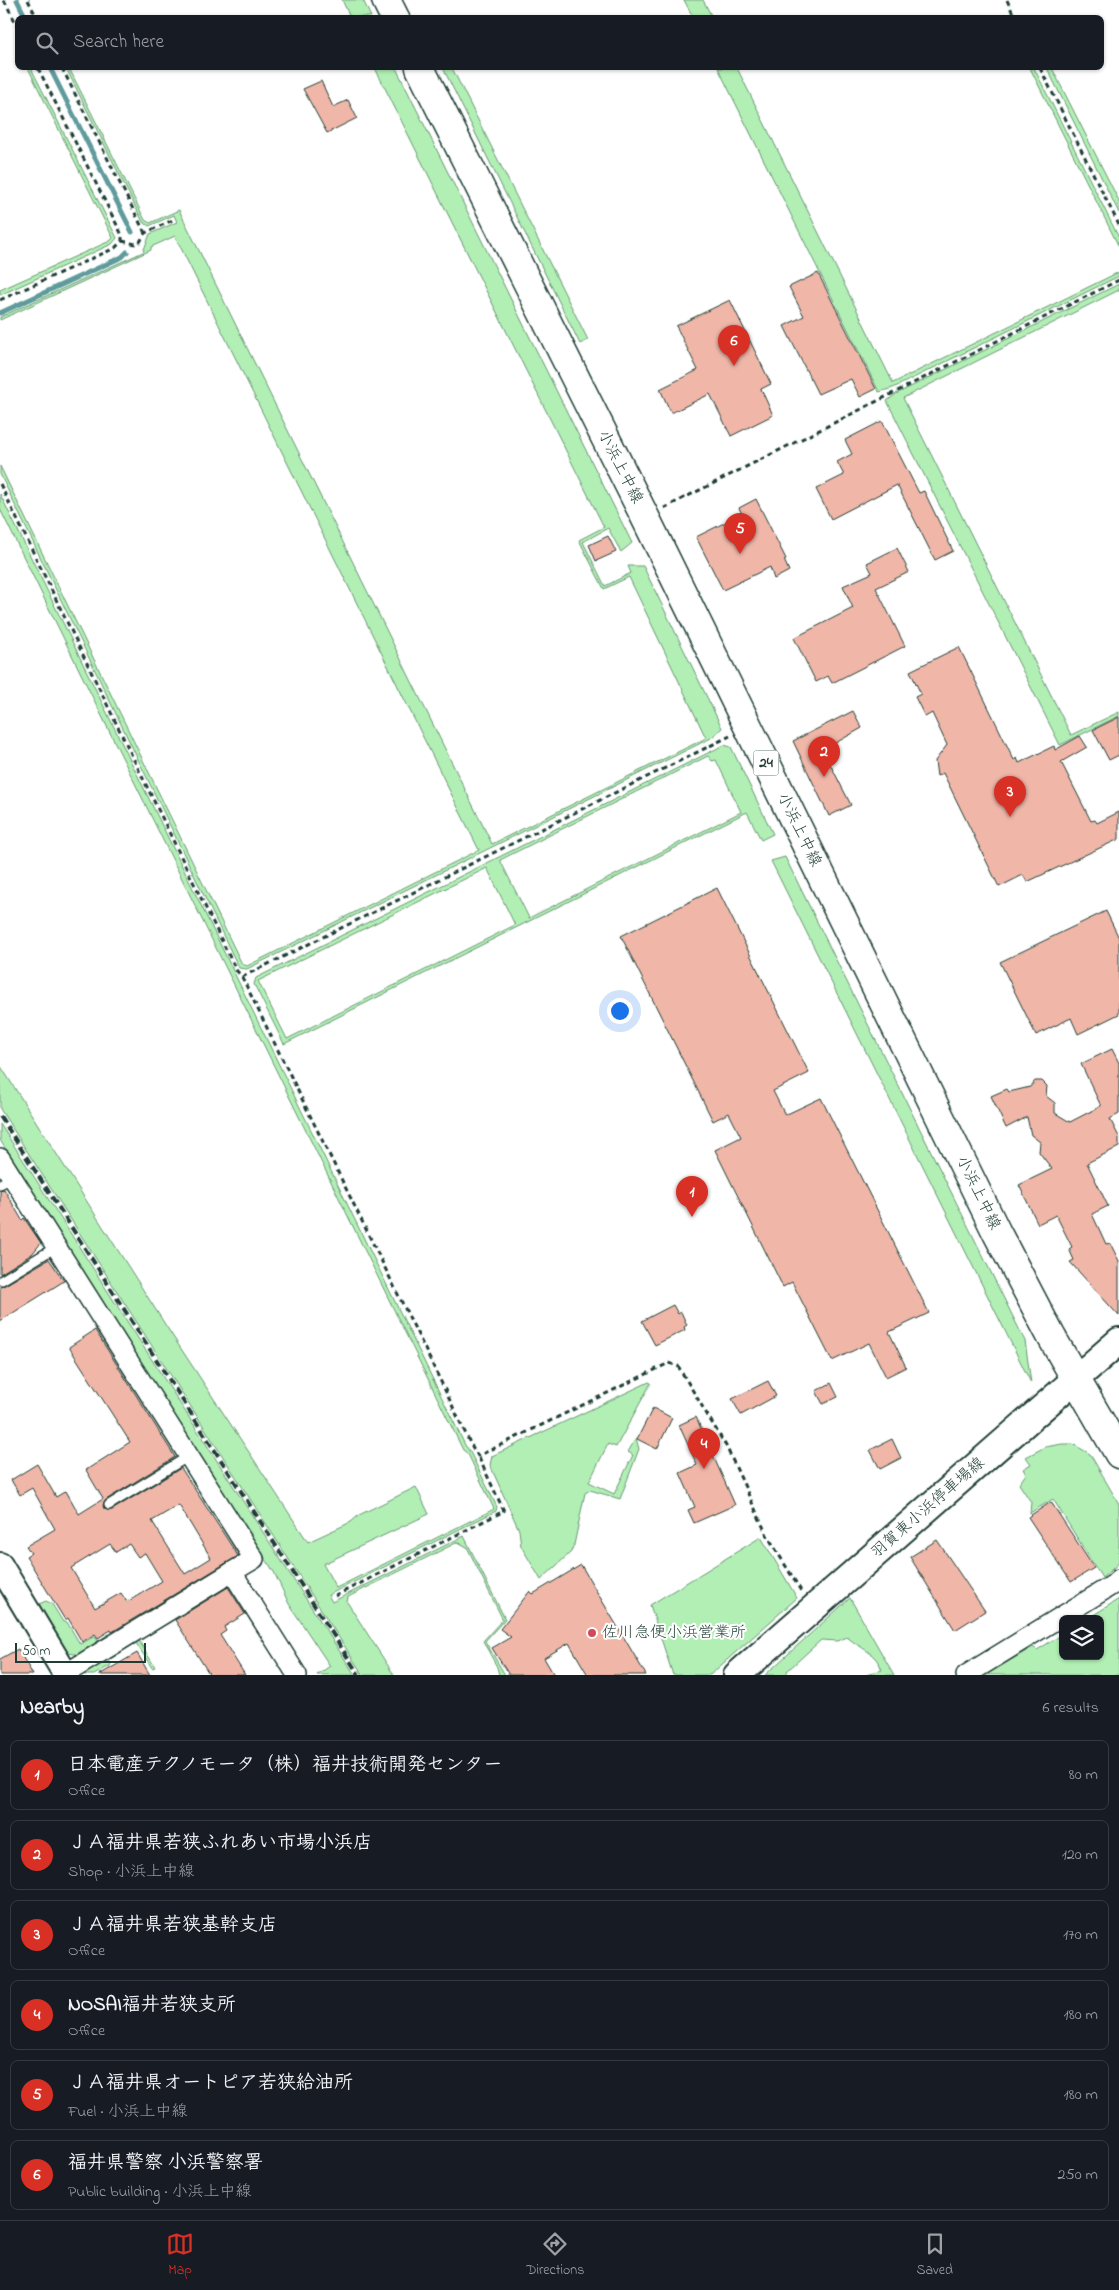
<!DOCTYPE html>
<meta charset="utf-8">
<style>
:root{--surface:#171b24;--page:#20242c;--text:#f1f3f6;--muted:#9ea1a6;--line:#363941;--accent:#d93025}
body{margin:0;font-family:"Indie Flower","Klee One",sans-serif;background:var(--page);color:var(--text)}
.controls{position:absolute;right:15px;bottom:15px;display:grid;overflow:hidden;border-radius:8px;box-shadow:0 1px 4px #0004}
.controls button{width:45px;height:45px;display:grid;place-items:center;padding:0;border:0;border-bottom:1px solid var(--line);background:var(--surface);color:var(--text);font:25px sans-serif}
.scale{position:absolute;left:15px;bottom:12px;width:131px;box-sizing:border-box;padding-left:5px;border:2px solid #1f3d34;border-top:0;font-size:14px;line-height:18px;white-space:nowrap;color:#1f3d34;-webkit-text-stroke:4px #fff;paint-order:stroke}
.you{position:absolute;left:619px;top:1010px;width:18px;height:18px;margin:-12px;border:4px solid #fff;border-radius:50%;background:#1a73e8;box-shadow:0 0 0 8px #1a73e833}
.badge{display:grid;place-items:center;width:32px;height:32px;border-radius:50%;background:var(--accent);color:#fff;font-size:16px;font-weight:700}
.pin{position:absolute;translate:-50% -41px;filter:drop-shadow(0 1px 2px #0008)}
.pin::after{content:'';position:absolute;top:26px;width:18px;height:15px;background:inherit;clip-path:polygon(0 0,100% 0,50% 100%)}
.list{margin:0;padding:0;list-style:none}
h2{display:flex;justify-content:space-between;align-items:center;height:65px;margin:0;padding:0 20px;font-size:21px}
h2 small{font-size:16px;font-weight:400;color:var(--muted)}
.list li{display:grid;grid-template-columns:32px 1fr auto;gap:15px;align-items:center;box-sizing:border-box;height:70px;margin:0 10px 10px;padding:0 10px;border:1px solid var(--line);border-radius:8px}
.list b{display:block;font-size:19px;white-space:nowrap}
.list p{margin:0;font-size:16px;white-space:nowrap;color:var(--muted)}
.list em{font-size:16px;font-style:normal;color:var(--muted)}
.icon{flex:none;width:28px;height:28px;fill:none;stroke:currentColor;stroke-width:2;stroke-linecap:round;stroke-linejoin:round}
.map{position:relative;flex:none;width:1119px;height:1675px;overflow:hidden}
.search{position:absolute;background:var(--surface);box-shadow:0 1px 4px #0004;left:15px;right:15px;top:15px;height:55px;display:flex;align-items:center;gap:12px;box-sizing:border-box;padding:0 18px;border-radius:8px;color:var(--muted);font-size:19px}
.sheet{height:545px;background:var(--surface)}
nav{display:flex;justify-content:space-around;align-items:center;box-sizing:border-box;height:70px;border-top:1px solid var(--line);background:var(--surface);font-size:14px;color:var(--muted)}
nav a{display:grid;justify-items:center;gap:2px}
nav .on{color:var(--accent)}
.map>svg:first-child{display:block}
.green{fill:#b2efb5;stroke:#689674;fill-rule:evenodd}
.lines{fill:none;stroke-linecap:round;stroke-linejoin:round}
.stream{stroke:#5f9b9c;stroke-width:5}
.building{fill:#f0b7a9;stroke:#1f3d34;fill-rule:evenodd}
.service-casing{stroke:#1f3d34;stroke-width:12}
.minor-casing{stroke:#1f3d34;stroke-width:22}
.tertiary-casing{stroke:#1f3d34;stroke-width:28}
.secondary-casing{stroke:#1f3d34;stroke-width:30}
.primary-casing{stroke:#1f3d34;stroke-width:31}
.path{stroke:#1f3d34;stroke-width:3;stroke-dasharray:5 4;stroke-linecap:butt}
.service{stroke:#fff;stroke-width:9}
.minor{stroke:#fff;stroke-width:19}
.tertiary{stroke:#fff;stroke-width:24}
.secondary{stroke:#fff;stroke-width:26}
.primary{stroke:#fff;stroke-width:28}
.rail{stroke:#1f3d34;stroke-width:4;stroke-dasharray:8 4;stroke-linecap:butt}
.poi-dot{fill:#d1495b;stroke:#fff;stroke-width:2}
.labels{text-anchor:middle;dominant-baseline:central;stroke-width:4;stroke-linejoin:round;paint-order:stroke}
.shield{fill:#fff;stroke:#627771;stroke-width:1}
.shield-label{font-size:15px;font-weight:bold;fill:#1f3d34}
.street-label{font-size:16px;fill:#1f3d34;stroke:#fff}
.poi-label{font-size:16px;fill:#1f3d34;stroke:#fff;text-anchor:start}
</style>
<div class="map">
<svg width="1119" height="1675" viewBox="0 0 1119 1675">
<rect width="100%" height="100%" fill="#fff"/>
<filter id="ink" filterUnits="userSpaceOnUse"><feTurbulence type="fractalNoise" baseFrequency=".02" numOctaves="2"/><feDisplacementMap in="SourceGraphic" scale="10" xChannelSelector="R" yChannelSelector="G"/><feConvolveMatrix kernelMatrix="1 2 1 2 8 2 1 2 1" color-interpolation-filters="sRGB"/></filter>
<g filter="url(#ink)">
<g class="green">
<polygon points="342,0 363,0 371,17 350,17"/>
<polygon points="684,0 703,0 712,17 693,17"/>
<polygon points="28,68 31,68 117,238 112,244 0,295 0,290 110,241 113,238"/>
<polygon points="66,68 69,68 145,220 150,223 179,210 492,844 706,738 629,577 604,589 579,540 604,527 375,68 396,68 632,543 621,552 608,528 583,542 605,586 631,573 628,566 643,566 722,728 711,738 247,969 239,968 0,474 0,466 242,964 247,966 479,850 175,236 151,247 151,250 0,320 0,317 143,252 150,234 177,222 174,215 149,226 143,222"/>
<polygon points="443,68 452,68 588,340 580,344"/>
<polygon points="718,68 737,68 893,383 1119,272 1119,276 893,388 879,392"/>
<polygon points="1030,68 1034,68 1119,238 1119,247"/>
<polygon points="1047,68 1052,68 1119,201 1119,213"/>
<polygon points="1119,284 1119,290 903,398 1071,735 1119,712 1119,716 1060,745 887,401 896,394"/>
<polygon points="0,494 465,1445 470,1452 497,1507 496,1511 328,1595 332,1602 464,1536 505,1619 485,1641 505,1675 499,1675 497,1667 483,1641 502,1620 502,1618 467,1547 458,1542 348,1597 347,1602 394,1675 363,1675 0,1109 0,1065 168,1329 308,1542 351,1522 359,1515 416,1487 429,1514 323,1564 336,1588 494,1509 468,1454 463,1450 0,509"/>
<path d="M 724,745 L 731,747 L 773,834 L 761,840 L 747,812 L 284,1044 L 254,984 L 256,978 ZM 708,756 L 712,761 L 716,760 L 741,812 L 529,918 L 500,860 ZM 487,868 L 515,925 L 287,1039 L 258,981 Z"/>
<polygon points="785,857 1025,1341 1031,1383 771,861"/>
<polygon points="0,1124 355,1675 317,1675 330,1666 289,1604 274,1572 0,1140"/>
<polygon points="649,1382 651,1383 616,1447 608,1444 589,1482 614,1494 633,1455 628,1452 636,1438 639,1449 620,1499 590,1490 585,1493 574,1545 571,1552 541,1580 521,1546 519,1530 490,1465 492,1456"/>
<polygon points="1062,1444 1073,1444 1090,1454 1119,1504 1119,1563 1102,1578 1053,1499 1030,1513 1031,1502 1019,1484 1026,1474 1023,1469 1031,1464 1026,1457 1045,1447"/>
<polygon points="761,1537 797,1598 710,1675 673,1675 650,1605"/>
<path d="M 850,1598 L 894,1675 L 866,1675 L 882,1670 C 876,1652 861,1649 847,1637 L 838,1641 L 821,1640 L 787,1671 L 787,1675 L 765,1675 Z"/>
<polygon points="1119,1599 1119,1675 985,1675 1033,1647 1037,1650 1063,1634 1063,1656 1100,1656 1100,1619 1087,1619"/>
<polygon points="46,1601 52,1604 63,1622 67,1622 80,1644 95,1636 98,1641 109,1634 109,1638 81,1655 68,1653 39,1604"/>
<polygon points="138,1639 155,1667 152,1668 136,1643 109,1660 111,1665 94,1675 85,1675 87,1669"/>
</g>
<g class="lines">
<g class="stream">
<polyline points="17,0 26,18"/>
<polyline points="50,68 132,232"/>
<polyline points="0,313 122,257 127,252"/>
</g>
</g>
<g class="building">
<polygon points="321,81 333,107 348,100 357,118 327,133 303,89"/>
<polygon points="818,273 876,389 860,397 851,379 818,394 784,326 804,316 789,287"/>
<polygon points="730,300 771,384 761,389 773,415 731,436 710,394 671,413 660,389 698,370 676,326"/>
<polygon points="882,421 919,493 924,491 953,551 935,560 897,485 831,519 816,489 844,475 837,462 852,454 845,440"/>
<polygon points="756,499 786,559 784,560 789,571 774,579 770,567 723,590 696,537 742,514 739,508"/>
<polygon points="608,536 616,552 596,561 589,545"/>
<polygon points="897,548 909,572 876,588 905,646 832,683 828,676 816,682 794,638 853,608 843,586 872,573 867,563"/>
<polygon points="959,647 1014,760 1017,758 1019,763 1054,746 1055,750 1080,736 1087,747 1061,762 1091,821 1095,820 1097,823 1119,812 1119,839 1027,882 1023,875 999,887 943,773 937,776 935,761 947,745 932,713 925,717 915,697 921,694 910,671"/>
<polygon points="853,711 862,728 823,750 851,805 829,816 793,741"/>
<polygon points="1119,717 1119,755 1109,760 1093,730"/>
<polygon points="717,888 809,1073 773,1091 785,1115 821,1098 929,1313 889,1332 906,1367 886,1377 869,1343 832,1361 792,1282 783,1287 715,1150 741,1137 729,1113 713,1121 621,936"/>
<polygon points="1106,911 1119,938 1119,1014 1078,1034 1071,1018 1036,1035 1000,962"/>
<polygon points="1112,1049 1119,1063 1119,1114 1110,1119 1119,1137 1119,1147 1087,1163 1108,1206 1092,1214 1106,1244 1110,1243 1119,1261 1119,1316 1070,1262 1074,1260 1069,1249 1072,1247 1056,1215 1038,1224 1019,1185 1052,1169 1039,1152 1040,1142 1031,1135 1027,1117 1006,1128 991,1096 1007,1089 1009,1092 1030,1087 1035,1081 1042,1081 1047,1086 1046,1096 1055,1103 1055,1113 1070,1122 1101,1106 1081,1064"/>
<polygon points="4,1189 22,1220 24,1218 41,1243 32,1254 0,1274 0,1190"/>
<polygon points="49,1259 64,1281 0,1321 0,1286 5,1285"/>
<polygon points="673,1305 678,1314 681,1312 687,1325 684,1327 685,1330 655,1345 642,1321"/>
<path d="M 95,1330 L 175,1457 L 106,1500 L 103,1505 L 104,1509 L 112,1510 L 181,1468 L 238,1556 L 112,1632 L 111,1630 L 98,1638 L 95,1634 L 82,1642 L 68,1618 L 65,1620 L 26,1556 L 31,1553 L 26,1546 L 55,1529 L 32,1488 L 20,1495 L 11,1480 L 37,1464 L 56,1497 L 66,1491 L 79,1514 L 103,1499 L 86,1470 L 130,1442 L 69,1347 ZM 179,1505 L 211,1558 L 185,1574 L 152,1521 ZM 110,1544 L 116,1552 L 129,1544 L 138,1557 L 145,1553 L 162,1581 L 127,1602 L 121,1593 L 95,1608 L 71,1568 Z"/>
<polygon points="768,1381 776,1396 741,1415 732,1399"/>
<polygon points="831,1383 838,1397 823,1404 816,1391"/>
<polygon points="653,1408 672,1418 657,1449 637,1439"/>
<polygon points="696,1417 735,1505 694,1523 688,1510 695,1507 680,1473 697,1465 679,1425"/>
<polygon points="892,1439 901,1458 880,1469 870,1450"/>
<polygon points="1051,1502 1094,1568 1071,1582 1028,1517"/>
<polygon points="937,1540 985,1611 955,1630 910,1557"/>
<polygon points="581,1565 646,1675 588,1675 569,1643 544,1658 554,1675 509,1675 492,1648 511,1637 500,1629 530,1591 533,1594"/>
<polygon points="228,1587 245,1614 224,1627 226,1631 220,1635 245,1675 210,1675 175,1620"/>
<polygon points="18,1649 33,1675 0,1675 0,1659"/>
<polygon points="137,1653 150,1675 99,1675"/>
</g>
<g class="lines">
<defs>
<g id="service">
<polyline points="0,1184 12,1178"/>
<polyline points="2,1280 56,1247"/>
<polyline points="109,1505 189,1456"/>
</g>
<g id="minor">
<polyline points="0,1158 254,1559 232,1572"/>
<polyline points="65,1674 232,1572 297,1675"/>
<polyline points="966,1675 1114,1584 1119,1579"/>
</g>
<polyline id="tertiary" points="0,1565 66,1675"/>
<polyline id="secondary" points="737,1675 1119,1341"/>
<g id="primary">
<polyline points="386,0 395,18"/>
<polyline points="420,68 645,517 997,1233 1051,1336 1119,1454"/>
</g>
</defs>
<use href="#service" class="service-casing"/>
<use href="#minor" class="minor-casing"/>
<use href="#tertiary" class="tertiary-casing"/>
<use href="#secondary" class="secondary-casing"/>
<use href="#primary" class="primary-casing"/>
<g class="path">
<polyline points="4,0 18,27"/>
<polyline points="28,0 37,18"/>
<polyline points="1007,0 1015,18"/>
<polyline points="62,68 145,233"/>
<polyline points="1040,68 1119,225"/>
<polyline points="122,241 136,244 140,242 145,233 175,219"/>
<polyline points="0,300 115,248 122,241 122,235 38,68"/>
<polyline points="0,484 236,970 242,977 445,1390 470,1443 478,1456 669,1363 678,1366 726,1446 767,1535 801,1591"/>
<polyline points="664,508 1119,280"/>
<polyline points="242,977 730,736"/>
<polyline points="335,1596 504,1511 478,1456"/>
</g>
<use href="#service" class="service"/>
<use href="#minor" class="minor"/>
<use href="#tertiary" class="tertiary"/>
<use href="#secondary" class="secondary"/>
<use href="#primary" class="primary"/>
<polyline class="rail" points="0,1116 359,1675"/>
</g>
</g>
<circle class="poi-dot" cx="592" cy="1633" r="5"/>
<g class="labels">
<rect class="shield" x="753.5" y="750.5" width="25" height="25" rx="4"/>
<g class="shield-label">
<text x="766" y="763">24</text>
</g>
<g class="street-label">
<text transform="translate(620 467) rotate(63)">小浜上中線</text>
<text transform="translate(799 830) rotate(64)">小浜上中線</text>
<text transform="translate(978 1193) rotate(64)">小浜上中線</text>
<text transform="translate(928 1508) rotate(-41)">羽賀東小浜停車場線</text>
</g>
<g class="poi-label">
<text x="602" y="1633">佐川急便小浜営業所</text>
</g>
</g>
</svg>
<div class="controls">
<button><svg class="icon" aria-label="layers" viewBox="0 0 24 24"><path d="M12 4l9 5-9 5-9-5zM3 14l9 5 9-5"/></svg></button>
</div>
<div class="scale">50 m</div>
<div class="you"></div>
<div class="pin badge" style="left:692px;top:1217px">1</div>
<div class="pin badge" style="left:824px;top:777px">2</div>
<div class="pin badge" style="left:1010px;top:817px">3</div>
<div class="pin badge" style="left:704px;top:1469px">4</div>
<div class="pin badge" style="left:740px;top:554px">5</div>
<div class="pin badge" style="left:734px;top:366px">6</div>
<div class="search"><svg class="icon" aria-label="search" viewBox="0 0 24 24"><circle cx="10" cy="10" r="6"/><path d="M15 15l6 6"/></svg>Search here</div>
</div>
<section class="sheet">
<h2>Nearby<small>6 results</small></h2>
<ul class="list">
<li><span class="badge">1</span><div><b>日本電産テクノモータ（株）福井技術開発センター</b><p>Office</p></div><em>80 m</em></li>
<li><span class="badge">2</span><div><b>ＪＡ福井県若狭ふれあい市場小浜店</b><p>Shop · 小浜上中線</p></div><em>120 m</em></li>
<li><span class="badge">3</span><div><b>ＪＡ福井県若狭基幹支店</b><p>Office</p></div><em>170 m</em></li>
<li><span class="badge">4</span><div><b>NOSAI福井若狭支所</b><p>Office</p></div><em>180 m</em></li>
<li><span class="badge">5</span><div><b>ＪＡ福井県オートピア若狭給油所</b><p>Fuel · 小浜上中線</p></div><em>180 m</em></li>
<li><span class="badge">6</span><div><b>福井県警察 小浜警察署</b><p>Public building · 小浜上中線</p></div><em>250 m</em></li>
</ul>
</section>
<nav>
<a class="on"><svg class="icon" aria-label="map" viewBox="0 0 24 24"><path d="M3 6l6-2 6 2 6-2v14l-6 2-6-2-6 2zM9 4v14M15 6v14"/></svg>Map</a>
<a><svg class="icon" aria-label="directions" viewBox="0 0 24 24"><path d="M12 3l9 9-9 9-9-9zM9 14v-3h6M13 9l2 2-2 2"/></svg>Directions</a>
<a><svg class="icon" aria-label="saved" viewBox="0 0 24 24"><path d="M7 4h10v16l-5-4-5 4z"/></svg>Saved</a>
</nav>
